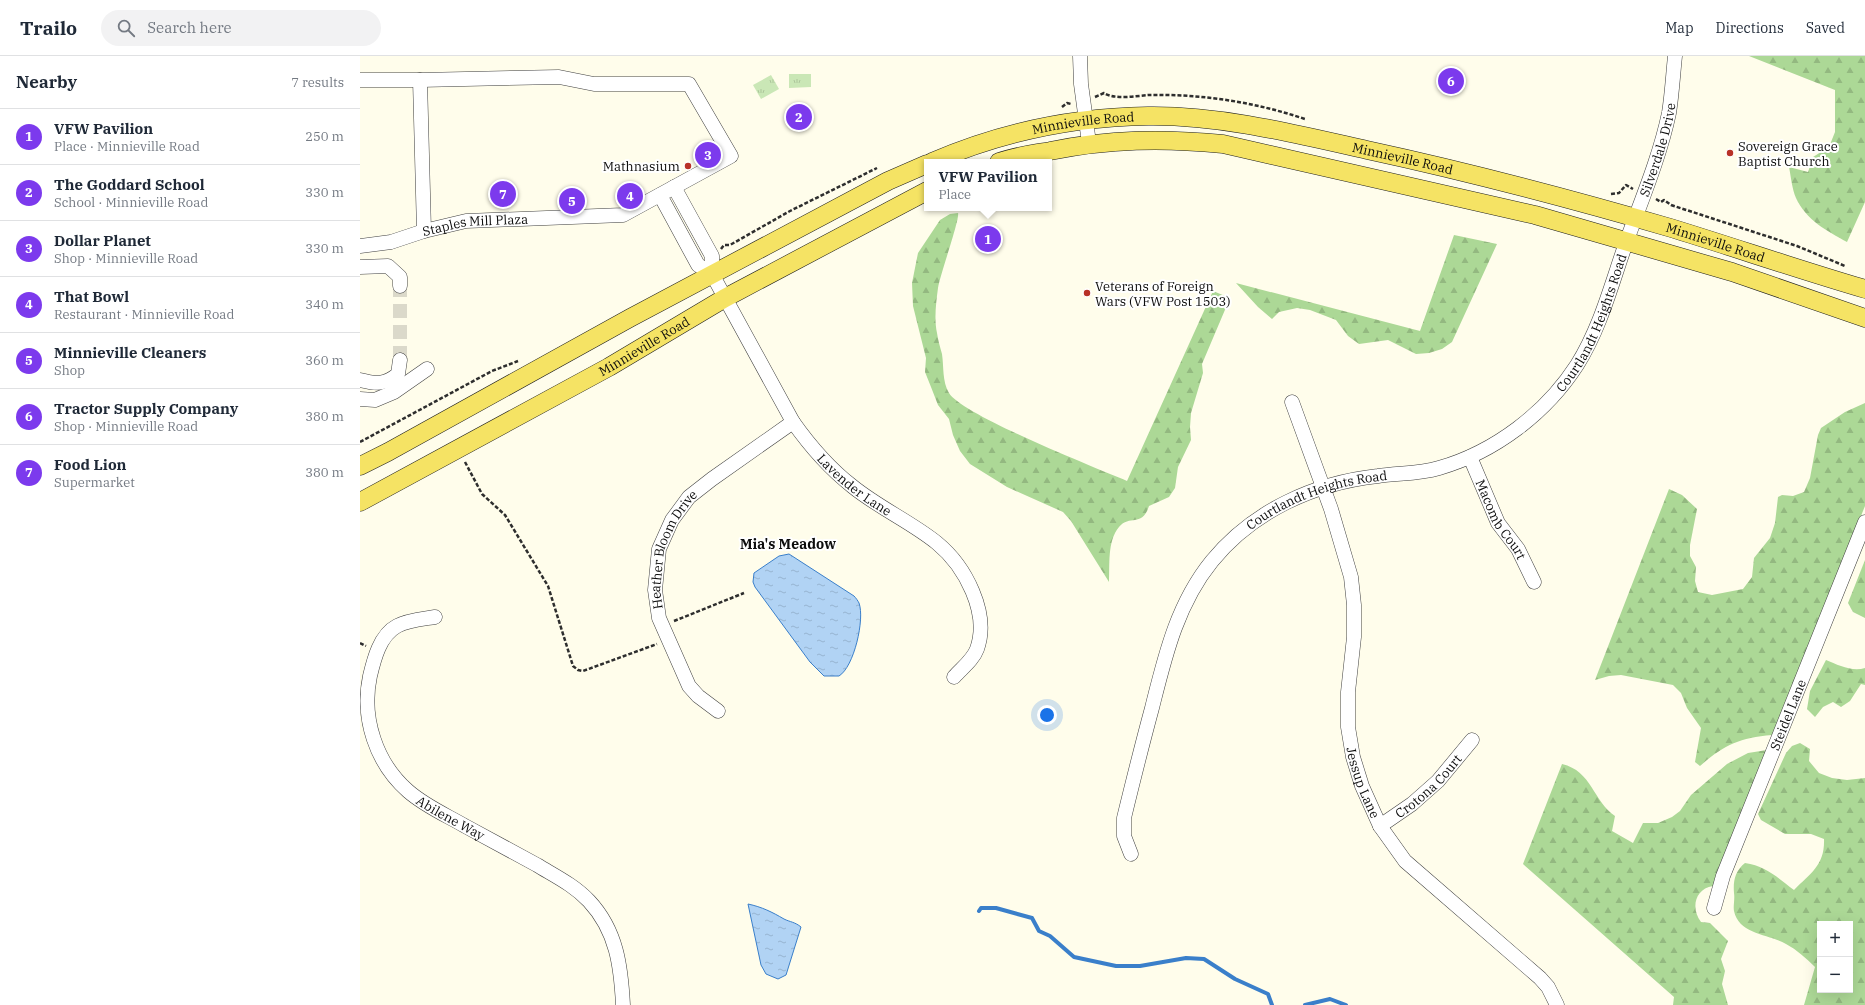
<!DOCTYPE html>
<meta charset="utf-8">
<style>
:root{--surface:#fff;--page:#f2f2f3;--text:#1f2937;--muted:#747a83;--line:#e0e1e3;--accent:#7c3aed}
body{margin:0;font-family:"IBM Plex Serif",serif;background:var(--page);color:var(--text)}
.controls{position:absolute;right:12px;bottom:12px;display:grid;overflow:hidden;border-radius:0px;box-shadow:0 4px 16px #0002}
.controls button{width:36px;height:36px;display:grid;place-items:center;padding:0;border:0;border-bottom:1px solid var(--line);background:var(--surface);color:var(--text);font:20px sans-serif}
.you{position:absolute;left:687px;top:659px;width:14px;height:14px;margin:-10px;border:3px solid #fff;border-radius:50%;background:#1a73e8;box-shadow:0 0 0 6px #1a73e833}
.badge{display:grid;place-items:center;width:26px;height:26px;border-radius:50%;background:var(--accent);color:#fff;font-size:13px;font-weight:700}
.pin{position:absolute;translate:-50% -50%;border:2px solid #fff;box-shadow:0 1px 4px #0006}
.popup{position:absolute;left:564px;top:103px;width:128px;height:52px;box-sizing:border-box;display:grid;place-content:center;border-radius:0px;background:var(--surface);filter:drop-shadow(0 1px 3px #0005);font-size:13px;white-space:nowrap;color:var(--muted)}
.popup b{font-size:15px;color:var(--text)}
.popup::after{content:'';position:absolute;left:50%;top:100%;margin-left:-8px;border:8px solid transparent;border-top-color:var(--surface)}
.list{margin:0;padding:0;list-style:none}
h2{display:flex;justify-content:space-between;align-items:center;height:52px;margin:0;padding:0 16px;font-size:17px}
h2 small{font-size:13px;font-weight:400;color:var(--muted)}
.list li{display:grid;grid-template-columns:26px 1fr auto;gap:12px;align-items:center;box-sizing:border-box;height:56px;padding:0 16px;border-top:1px solid var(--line)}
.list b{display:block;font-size:15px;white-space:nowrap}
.list p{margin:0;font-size:13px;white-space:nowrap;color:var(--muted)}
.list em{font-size:13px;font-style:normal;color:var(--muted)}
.icon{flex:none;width:22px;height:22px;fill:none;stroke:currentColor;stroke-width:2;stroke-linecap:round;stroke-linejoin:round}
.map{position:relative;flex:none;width:1505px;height:949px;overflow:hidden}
header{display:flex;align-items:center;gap:24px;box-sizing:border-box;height:56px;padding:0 20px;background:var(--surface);border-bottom:1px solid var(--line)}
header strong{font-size:19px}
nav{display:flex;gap:22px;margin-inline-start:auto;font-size:14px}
.search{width:280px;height:36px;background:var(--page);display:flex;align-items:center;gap:10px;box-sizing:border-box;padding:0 14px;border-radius:22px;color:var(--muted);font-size:15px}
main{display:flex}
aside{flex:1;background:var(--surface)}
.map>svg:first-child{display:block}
.grass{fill:url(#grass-tufts)}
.forest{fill:url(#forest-firs);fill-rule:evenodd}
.water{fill:url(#water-ripples);stroke:#3a7fca}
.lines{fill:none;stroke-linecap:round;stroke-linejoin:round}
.stream{stroke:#3a7fca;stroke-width:4}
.minor-tunnel{stroke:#dbd9ca;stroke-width:14;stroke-dasharray:14 7;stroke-linecap:butt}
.minor-casing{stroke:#3f3f3f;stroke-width:15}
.major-casing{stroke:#1d1d1d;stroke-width:19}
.path{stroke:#2e2e2e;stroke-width:2.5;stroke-dasharray:4 2;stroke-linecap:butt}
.minor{stroke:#fff;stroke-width:14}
.major{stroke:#f5e364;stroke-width:18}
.poi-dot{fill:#b83127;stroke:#fff;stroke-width:1.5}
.labels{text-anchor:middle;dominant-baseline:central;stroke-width:4;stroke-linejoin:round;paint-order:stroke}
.street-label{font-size:13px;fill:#0c0c0c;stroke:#fff}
.poi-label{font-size:13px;fill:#0c0c0c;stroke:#fff;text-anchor:start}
.neighbourhood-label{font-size:14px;font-weight:bold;fill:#0c0c0c;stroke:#fff}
</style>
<header>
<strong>Trailo</strong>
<div class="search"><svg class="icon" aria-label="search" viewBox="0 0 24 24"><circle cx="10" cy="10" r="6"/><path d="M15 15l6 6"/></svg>Search here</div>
<nav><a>Map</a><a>Directions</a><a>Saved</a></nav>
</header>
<main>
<aside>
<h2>Nearby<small>7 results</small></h2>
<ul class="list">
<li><span class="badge">1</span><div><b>VFW Pavilion</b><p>Place · Minnieville Road</p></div><em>250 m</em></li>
<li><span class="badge">2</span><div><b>The Goddard School</b><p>School · Minnieville Road</p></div><em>330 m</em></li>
<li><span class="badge">3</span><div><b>Dollar Planet</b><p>Shop · Minnieville Road</p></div><em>330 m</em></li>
<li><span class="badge">4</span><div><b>That Bowl</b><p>Restaurant · Minnieville Road</p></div><em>340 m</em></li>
<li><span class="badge">5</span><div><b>Minnieville Cleaners</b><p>Shop</p></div><em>360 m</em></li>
<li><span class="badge">6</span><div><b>Tractor Supply Company</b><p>Shop · Minnieville Road</p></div><em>380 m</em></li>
<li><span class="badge">7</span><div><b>Food Lion</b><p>Supermarket</p></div><em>380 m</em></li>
</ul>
</aside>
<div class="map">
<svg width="1505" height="949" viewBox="0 0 1505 949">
<defs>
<pattern id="grass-tufts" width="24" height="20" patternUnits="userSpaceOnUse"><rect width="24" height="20" fill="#cae7b6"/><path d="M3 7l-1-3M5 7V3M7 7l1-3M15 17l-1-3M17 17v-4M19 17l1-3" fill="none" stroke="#acc59b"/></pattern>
<pattern id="forest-firs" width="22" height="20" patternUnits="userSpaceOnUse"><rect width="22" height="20" fill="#acd896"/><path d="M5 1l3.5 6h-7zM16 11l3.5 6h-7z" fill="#93b880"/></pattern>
<pattern id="water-ripples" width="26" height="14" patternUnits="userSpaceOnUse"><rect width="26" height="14" fill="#b1d3f4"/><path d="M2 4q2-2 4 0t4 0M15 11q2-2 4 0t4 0" fill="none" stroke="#97b4d0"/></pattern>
</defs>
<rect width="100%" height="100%" fill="#fffdeb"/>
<g class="grass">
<polygon points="429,18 451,18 451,31 429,32"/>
<polygon points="411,19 419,33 401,43 393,29"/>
</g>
<g class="forest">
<path d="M 1389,0 L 1505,0 L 1505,146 L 1487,186 C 1467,175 1446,164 1436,142 C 1432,133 1431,121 1429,111 L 1448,116 L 1453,101 L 1469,91 L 1475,76 L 1475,34 Z"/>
<path d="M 598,157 C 600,163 580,219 578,232 C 576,247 574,263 577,277 C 578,284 580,291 582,298 C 584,311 582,325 589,337 C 602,359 736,412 767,425 L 853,235 L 870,242 L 842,308 L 843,317 L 831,357 L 830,371 L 831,384 L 818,411 L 815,432 L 809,441 L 789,450 C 782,472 770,458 759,471 C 747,485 750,510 749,526 L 711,465 L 703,456 L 647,431 L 610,408 L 600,395 L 593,379 L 589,363 L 578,349 L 571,331 L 565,316 L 566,302 L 553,250 L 552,227 L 558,197 L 580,164 L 590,158 Z"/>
<polygon points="1094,179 1137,188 1092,286 1082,293 1069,297 1056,298 1028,284 999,288 988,280 976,264 950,254 937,252 919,256 912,263 898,251 876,227 1060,275"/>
<path d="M 1505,347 L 1505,450 L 1412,679 C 1379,682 1364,689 1340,710 L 1335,706 L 1341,672 L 1327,652 L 1321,637 L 1313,629 L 1261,619 L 1249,620 L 1235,624 L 1309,433 L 1322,439 L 1337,453 L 1330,489 L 1330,500 L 1336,511 L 1335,525 L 1338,536 L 1352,539 L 1383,533 L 1392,521 L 1394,502 L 1410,482 L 1415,467 L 1418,441 L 1422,439 L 1433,440 L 1444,436 L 1450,422 L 1458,379 L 1461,372 L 1485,356 Z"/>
<polygon points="1505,504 1505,562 1493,556 1488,547"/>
<path d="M 1466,604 C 1478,609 1492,616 1505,612 L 1505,629 L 1501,628 L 1490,645 L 1481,651 L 1473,646 L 1463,651 L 1455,661 L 1447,653 L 1450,635 Z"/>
<path d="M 1440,687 L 1450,693 L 1449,705 L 1459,717 L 1472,722 L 1487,724 L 1505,722 L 1505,949 L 1444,949 L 1455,911 C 1446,902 1437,894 1426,888 C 1410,878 1379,879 1374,855 C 1373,850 1375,843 1374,837 C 1373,825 1375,815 1385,807 C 1406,810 1418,822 1434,834 C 1451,817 1465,809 1464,783 L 1451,778 L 1425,778 L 1401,764 L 1398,758 L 1426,697 L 1432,690 ZM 1460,868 L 1490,868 L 1490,934 L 1460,934 Z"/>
<path d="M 1407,694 L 1356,825 L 1353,830 C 1334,833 1331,853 1341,866 L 1350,867 L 1368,885 L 1361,903 L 1365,915 L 1362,928 L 1368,949 L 1313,949 L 1314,941 L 1163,808 L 1202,708 C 1232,715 1233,745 1255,760 L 1252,775 L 1273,787 L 1283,767 L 1298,767 L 1312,761 L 1320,755 L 1331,739 L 1367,708 L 1388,697 Z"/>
</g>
<g class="water">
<path d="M 429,498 L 494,540 C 496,542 498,545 499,547 C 505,563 494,611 479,620 L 464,620 L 450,606 L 395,531 L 393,526 L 394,517 L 419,500 Z"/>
<path d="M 388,848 C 402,851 412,856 424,863 C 430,866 435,866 441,871 L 426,919 L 418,923 L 406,918 L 401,909 Z"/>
</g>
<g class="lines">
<g class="stream">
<polyline points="619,855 621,852 636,852 672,862 679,875 690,880 714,901 756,910 780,910 826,902 844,903 875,923 908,938 912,949"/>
<polyline points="945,949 970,943 986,949"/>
</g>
<polyline class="minor-tunnel" points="40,304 40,230"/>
<defs>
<g id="minor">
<polyline points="720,0 721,28 729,87"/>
<polyline points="0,24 60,24 64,175"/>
<path id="s1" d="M 314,131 L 352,200 L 352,218 L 433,366 C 450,390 469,412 492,430 C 519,452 551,466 577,487 C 605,510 630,557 617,593 C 613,604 602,612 594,621"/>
<polyline points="300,139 338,209 352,218"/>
<path id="s2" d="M 0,190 L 31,186 L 64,175 L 106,165 L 263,159 L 371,100 L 329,28 L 234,28 L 199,21 L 60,24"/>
<polyline points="0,211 28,210 40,221 40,230"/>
<path d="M 0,324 C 16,328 25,329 38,318 L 40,304"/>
<polyline points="0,343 15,344 34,336 67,313"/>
<path id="s3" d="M 932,346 L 971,453 L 991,521 L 994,549 L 994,581 L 988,636 L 988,671 L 993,701 L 1002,730 L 1020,770 L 1045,805 L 1180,922 L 1188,931 L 1197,949"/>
<path id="s4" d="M 1110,401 L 1138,467 L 1158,493 L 1174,526"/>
<path id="s5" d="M 75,561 C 63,563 48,564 37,570 C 20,579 14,603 10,620 C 1,662 16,707 48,735 C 65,750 86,759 105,770 C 129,783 153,796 177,809 C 195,820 214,829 229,845 C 257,875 261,911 263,949"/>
<path id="s6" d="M 358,655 L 338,640 L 329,630 L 299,562 L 295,534 L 299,493 L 312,464 L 329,441 L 352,423 L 433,366"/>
<path id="s7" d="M 1020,770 L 1052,748 L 1078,725 L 1112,684"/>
<path id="s8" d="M 771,798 L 764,780 L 764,762 C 773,725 782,689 792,652 C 805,600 817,548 852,505 C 893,455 954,427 1018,420 C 1039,417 1059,418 1079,412 C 1135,396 1186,357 1217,309 C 1241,271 1252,226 1267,184 C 1282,143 1300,100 1309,57 C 1312,38 1313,19 1315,0"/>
<path id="s9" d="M 1354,852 L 1363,820 L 1505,466"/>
</g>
<g id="major">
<path id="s10" d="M 572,106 C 639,77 714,61 788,60 C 861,59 936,78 1007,94 C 1109,116 1211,143 1311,172 C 1376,192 1440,214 1505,233"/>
<path d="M 639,106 C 656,100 673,98 690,95 C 749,83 803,82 863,88 L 1175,159 L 1372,216 L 1505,262"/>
<polyline points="0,410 28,396 270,262 528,125 567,108"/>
<path id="s11" d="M 0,446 L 249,311 L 365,242 L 567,135"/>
</g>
</defs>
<use href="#minor" class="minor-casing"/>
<use href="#major" class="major-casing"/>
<g class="path">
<path d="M 735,41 L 744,37 C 755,44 776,40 789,39 C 843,38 894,46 945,63"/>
<polyline points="702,51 707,47 711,48"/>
<polyline points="1251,138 1259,137 1266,129 1273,133"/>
<polyline points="1296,143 1301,146 1304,144 1311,149 1437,190 1485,210"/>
<polyline points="361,193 364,189 370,189 430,155 517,112"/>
<polyline points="0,386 132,315 158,305"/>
<polyline points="105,406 122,438 145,459 188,530 213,610 218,614 223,615 297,588"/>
<polyline points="314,565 384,537"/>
<polyline points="0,587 6,590"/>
</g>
<use href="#minor" class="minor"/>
<use href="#major" class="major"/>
</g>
<g class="poi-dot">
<circle cx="1370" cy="97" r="4"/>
<circle cx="328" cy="110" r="4"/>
<circle cx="727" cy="237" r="4"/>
</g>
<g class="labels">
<g class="street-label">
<text stroke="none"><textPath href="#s10" startOffset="157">Minnieville Road</textPath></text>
<text stroke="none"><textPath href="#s8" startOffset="970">Silverdale Drive</textPath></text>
<text stroke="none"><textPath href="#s10" startOffset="481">Minnieville Road</textPath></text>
<text stroke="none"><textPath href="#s2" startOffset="118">Staples Mill Plaza</textPath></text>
<text stroke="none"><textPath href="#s10" startOffset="805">Minnieville Road</textPath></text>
<text stroke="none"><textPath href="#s8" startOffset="784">Courtlandt Heights Road</textPath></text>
<text stroke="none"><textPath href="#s11" startOffset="324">Minnieville Road</textPath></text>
<text stroke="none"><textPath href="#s1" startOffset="354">Lavender Lane</textPath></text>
<text stroke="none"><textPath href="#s8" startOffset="436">Courtlandt Heights Road</textPath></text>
<text stroke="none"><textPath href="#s4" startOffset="70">Macomb Court</textPath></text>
<text stroke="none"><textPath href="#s6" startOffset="186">Heather Bloom Drive</textPath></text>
<text stroke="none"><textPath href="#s9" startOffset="207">Steidel Lane</textPath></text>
<text stroke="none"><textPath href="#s3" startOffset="393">Jessup Lane</textPath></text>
<text stroke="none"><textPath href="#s7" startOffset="63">Crotona Court</textPath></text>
<text stroke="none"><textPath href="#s5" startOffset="275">Abilene Way</textPath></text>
</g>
<g class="poi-label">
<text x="1378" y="90">Sovereign Grace<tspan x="1378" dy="15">Baptist Church</tspan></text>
<text x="320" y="110" text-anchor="end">Mathnasium</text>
<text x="735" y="230">Veterans of Foreign<tspan x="735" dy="15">Wars (VFW Post 1503)</tspan></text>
</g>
<g class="neighbourhood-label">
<text x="428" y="488">Mia's Meadow</text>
</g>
</g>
</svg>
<div class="controls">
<button>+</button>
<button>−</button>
</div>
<div class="you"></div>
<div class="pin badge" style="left:628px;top:183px">1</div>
<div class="popup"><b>VFW Pavilion</b>Place</div>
<div class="pin badge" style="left:439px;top:61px">2</div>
<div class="pin badge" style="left:348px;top:99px">3</div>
<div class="pin badge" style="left:270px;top:140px">4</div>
<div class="pin badge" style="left:212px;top:145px">5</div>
<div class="pin badge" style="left:1091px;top:25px">6</div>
<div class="pin badge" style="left:143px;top:138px">7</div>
</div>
</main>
